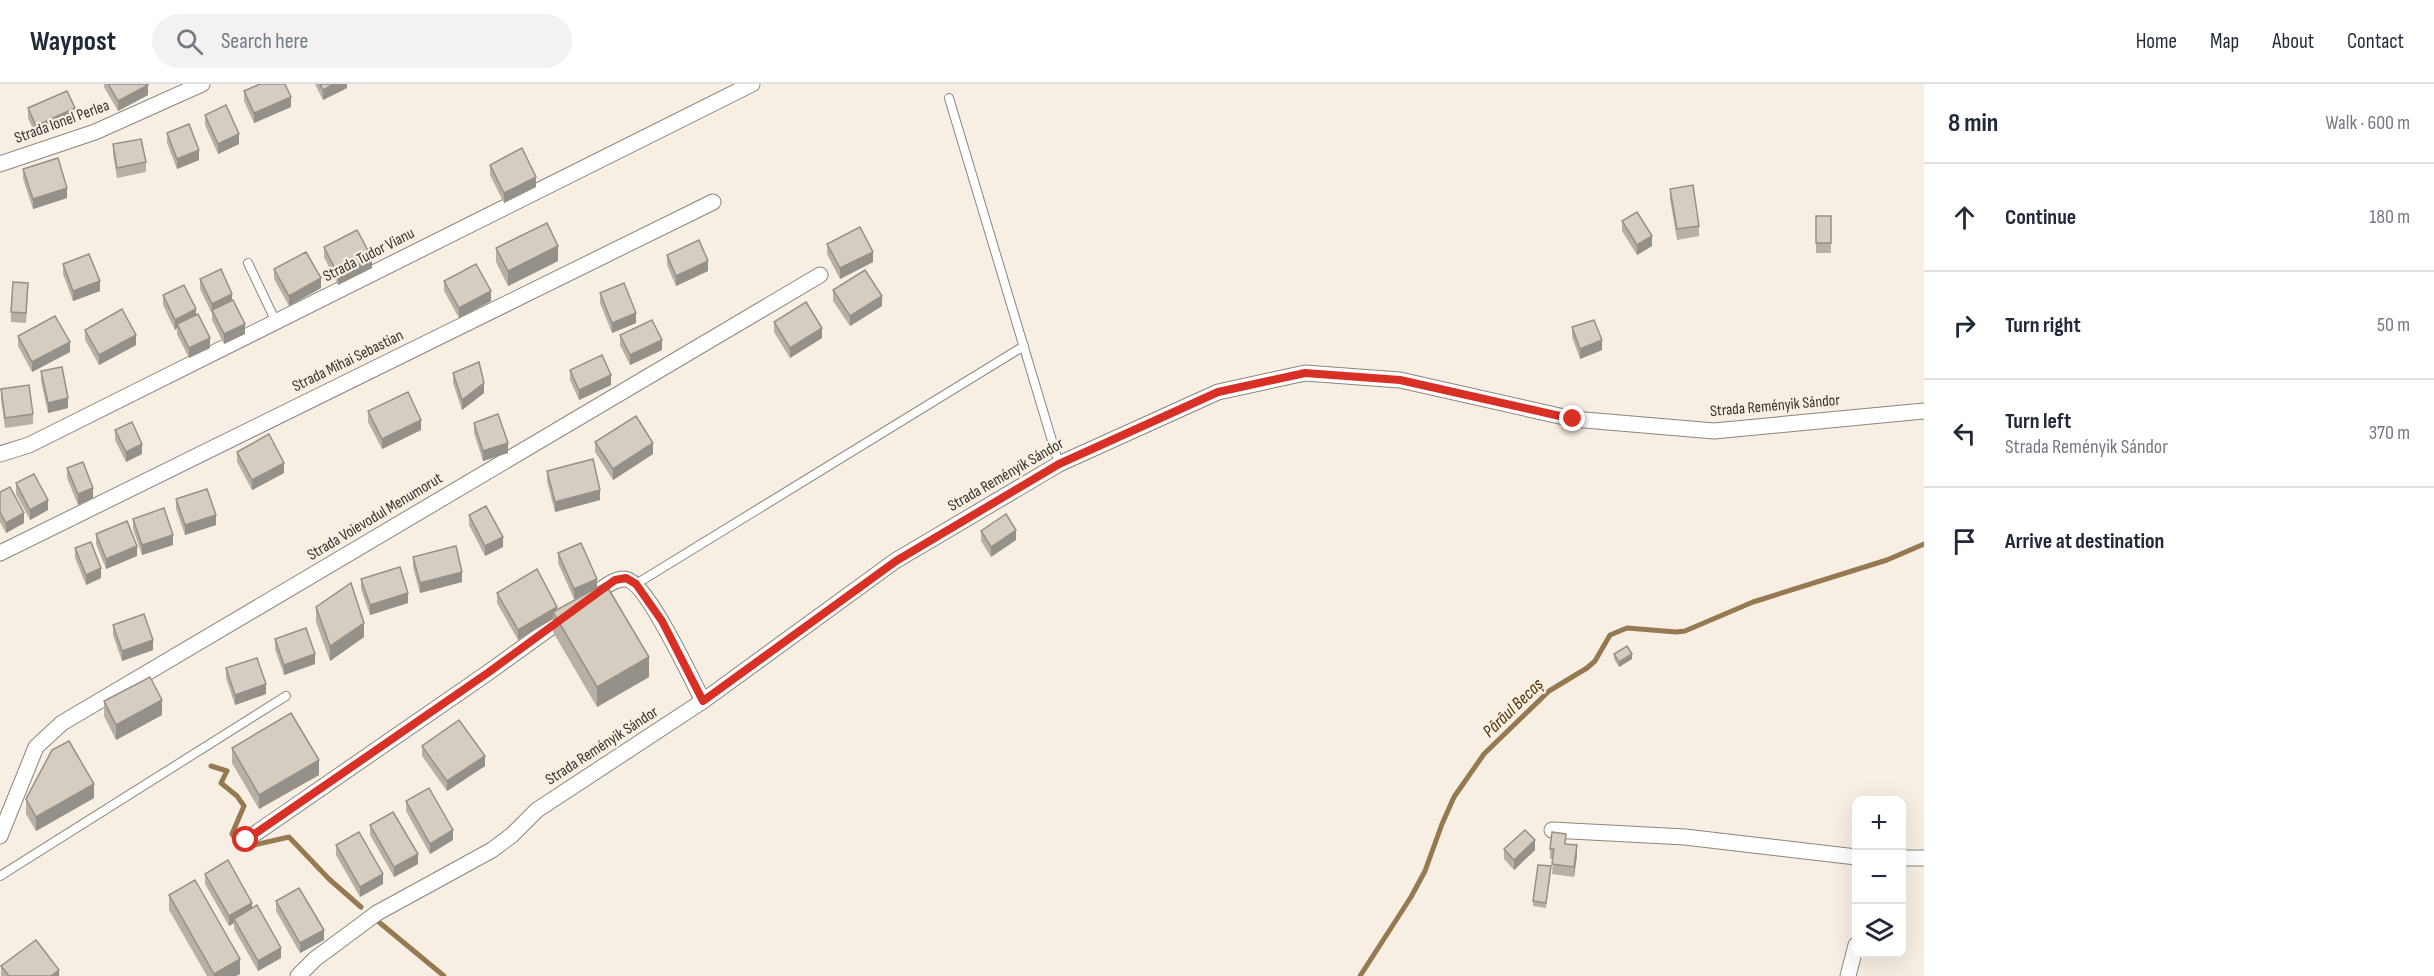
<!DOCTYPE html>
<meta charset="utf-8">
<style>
:root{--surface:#fff;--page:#f2f2f3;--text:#1f2937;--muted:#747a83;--line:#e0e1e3}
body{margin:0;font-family:"Sofia Sans Condensed",sans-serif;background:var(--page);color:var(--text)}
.controls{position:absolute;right:18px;bottom:18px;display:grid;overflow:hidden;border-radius:12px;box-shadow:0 6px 24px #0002}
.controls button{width:54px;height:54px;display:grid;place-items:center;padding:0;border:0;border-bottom:2px solid var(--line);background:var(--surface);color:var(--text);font:30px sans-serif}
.stop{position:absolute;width:18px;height:18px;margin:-14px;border:4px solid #d93025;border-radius:50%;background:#fff}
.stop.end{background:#d93025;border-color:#fff;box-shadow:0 2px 6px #0008}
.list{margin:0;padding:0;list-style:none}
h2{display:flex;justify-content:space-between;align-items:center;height:78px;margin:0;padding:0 24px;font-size:26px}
h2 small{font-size:20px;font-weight:400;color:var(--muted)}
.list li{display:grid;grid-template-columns:39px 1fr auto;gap:18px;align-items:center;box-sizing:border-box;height:108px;padding:0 24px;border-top:2px solid var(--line)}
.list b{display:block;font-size:22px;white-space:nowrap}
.list p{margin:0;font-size:20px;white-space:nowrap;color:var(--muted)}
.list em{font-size:20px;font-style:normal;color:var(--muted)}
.icon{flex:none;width:33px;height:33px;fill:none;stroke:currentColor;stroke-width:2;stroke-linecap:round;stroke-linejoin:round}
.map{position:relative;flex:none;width:1924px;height:892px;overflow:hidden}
header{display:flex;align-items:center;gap:36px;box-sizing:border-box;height:84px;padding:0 30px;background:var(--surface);border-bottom:2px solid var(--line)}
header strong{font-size:28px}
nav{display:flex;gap:33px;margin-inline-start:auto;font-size:21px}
.search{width:420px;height:54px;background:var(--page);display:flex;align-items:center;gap:15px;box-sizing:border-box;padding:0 21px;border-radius:33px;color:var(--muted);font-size:22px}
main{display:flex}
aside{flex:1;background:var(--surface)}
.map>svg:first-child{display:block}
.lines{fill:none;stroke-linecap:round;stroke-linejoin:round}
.stream{stroke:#967951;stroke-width:5}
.lane-casing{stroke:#8c857b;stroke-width:10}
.street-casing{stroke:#8c857b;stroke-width:17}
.lane{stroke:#fff;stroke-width:8}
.street{stroke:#fff;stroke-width:15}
.wall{fill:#b7b0a7}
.shaded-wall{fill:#959088}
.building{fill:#d5cdc2;stroke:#959088;stroke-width:1.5}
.route{stroke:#d93025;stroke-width:8}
.labels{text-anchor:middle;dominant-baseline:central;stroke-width:4.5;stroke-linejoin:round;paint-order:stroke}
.street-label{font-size:16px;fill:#373430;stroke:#f7efe3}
.water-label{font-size:18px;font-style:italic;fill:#4e3303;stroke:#f7efe3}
</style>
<header>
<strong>Waypost</strong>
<div class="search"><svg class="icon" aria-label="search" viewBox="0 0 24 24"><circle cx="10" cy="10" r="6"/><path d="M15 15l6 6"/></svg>Search here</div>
<nav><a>Home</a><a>Map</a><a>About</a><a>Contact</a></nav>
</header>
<main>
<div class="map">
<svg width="1924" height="892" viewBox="0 0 1924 892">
<rect width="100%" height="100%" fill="#f7efe3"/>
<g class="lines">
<g class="stream">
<polyline points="211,682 227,687 221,699 237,712 244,722 232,750 241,764 289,753 329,795 361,823"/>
<polyline points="374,834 444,892"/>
<polyline points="1360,892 1411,813 1425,787 1442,740 1454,713 1484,670 1549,607 1587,584 1595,577 1610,551 1627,544 1676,548 1685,547 1753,518 1887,476 1924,460"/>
</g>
<defs>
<g id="lane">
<polyline points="949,14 1059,380"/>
<polyline points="248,179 276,238"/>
<polyline points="636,500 1024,262"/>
<polyline points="0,792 286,612"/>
</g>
<g id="street">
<polyline points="0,80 95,48 202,0"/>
<polyline points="0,370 29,361 752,0"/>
<polyline points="0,469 713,118"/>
<path d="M 592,513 C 601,506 612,495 624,495 C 645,494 692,596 703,617"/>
<polyline points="1552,746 1685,753 1856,773"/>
<polyline points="0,752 36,663 62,639 820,191"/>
<polyline points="246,756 489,588 568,531"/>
<polyline points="1902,774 1924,774"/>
<polyline points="298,892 315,875 377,829 492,766 512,751 537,726 703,617 895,477 1059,380 1218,308 1305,289 1400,296 1573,335 1714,347 1924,327"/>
<polyline points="1848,892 1856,861"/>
</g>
</defs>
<use href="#lane" class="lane-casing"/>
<use href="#street" class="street-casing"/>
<use href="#lane" class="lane"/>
<use href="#street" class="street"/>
</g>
<g class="wall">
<polygon points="104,0 148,0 148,11 118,27 104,3"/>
<polygon points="315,0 347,0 347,4 323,16"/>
<polygon points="244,7 291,23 254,39 244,17"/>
<polygon points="28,24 75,34 36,52 28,34"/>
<polygon points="205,31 239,60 218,70 205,41"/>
<polygon points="167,49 199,76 177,85 167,59"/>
<polygon points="113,60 146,78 146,88 117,94 113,70"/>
<polygon points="490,81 536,103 504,119 490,91"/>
<polygon points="23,85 67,114 33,125 23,95"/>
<polygon points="1670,105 1699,142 1699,152 1677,156 1670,115"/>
<rect x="1816" y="132" width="15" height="37"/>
<polygon points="1622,137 1652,162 1637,171 1622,147"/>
<polygon points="827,160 873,178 840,195 827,170"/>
<polygon points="324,163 372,184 338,201 324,173"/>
<polygon points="496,164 558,177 508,202 496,178"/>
<polygon points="667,171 708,187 676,202 667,181"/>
<polygon points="63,180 100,207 73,217 63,190"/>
<polygon points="274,185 321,204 289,222 274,195"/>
<polygon points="200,195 232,216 245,250 224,260 212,236 212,230 200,205"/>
<polygon points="444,197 491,217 459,234 444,207"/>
<polygon points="833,206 882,222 850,242 833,217"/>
<polygon points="28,209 26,239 11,238 11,228"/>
<polygon points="600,209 636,239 612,249 600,219"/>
<polygon points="163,211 196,231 210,264 189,274 177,250 177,244 175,246 163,221"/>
<polygon points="774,238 822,254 790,274 774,248"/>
<polygon points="1572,243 1602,266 1580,275 1572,253"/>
<polygon points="85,246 136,261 99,281 85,256"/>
<polygon points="620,251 662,266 630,281 620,261"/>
<polygon points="18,252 70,268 32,288 18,262"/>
<polygon points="570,286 611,301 579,316 570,296"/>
<polygon points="41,287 68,324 48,329 41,297"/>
<polygon points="453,289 484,309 462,326 453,299"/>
<polygon points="1,305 33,330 33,340 5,344 1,315"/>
<polygon points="368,327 421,346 382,365 368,338"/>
<polygon points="474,339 508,369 483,377 474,349"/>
<polygon points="115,346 142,370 126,378 115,356"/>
<polygon points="595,358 653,370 613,396 595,368"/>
<polygon points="237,368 284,389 252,406 237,378"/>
<polygon points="67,384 93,414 78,421 67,394"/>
<polygon points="547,387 600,416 555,428 547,397"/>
<polygon points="16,399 48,426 30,436 16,410"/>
<polygon points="0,408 24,439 6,449 0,438"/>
<polygon points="176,415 216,441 185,451 176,425"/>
<polygon points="469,431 503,463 485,472 469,441"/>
<polygon points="133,435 173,461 142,471 133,445"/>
<polygon points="981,447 1016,456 991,473 981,457"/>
<polygon points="96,450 137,472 106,485 96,460"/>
<polygon points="75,464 101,494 86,501 75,474"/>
<polygon points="558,469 597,503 649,593 597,623 553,548 553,535 518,556 497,519 497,509 557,527 587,509 574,515 558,479"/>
<polygon points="413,473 462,498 420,509 413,483"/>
<polygon points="361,495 408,519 370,531 361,505"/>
<polygon points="316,523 364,553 330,577 316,538"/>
<polygon points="113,541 153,566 122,577 113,551"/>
<polygon points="275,555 315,580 284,591 275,565"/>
<polygon points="1614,570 1632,575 1619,583 1614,575"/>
<polygon points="226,584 266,610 235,621 226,594"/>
<polygon points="104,617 162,631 116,656 104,632"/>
<polygon points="422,662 485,682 447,707 422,672"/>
<polygon points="232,664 319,691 259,725 232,679"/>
<polygon points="94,714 36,747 26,730 26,715"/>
<polygon points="406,717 453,756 430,770 406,727"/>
<polygon points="370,741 418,780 394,793 370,751"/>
<polygon points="1566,760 1577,771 1574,793 1552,790 1553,775 1550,775 1550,765"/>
<polygon points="336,761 383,800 360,813 336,771"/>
<polygon points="1504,765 1535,766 1514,786 1504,775"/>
<polygon points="1551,787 1546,824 1533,822 1533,817"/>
<polygon points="205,790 252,824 281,874 258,887 234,845 234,839 229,842 205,800"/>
<polygon points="169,811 240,890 236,892 207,892 169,826"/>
<polygon points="276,817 324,856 300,869 276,827"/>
<polygon points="1,882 59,892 1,892"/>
</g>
<g class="shaded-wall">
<polygon points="334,0 347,0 347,4 323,16 323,6"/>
<polygon points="148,1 148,11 118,27 118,17"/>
<polygon points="291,13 291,23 254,39 254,29"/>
<polygon points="75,24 75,34 36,52 36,42"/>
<polygon points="239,50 239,60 218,70 218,60"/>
<polygon points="199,66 199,76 177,85 177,75"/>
<polygon points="536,93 536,103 504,119 504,109"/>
<polygon points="67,104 67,114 33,125 33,115"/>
<polygon points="1652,152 1652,162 1637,171 1637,161"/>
<polygon points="558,162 558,177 508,202 508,187"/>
<polygon points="873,168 873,178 840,195 840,184"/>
<polygon points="372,174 372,184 338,201 338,191"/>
<polygon points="708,177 708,187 676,202 676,192"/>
<polygon points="321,194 321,204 289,222 289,212"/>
<polygon points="100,197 100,207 73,217 73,207"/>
<polygon points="491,207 491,217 459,234 459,224"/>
<polygon points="232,210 232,220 212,226 212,230 212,220"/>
<polygon points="882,212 882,222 850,242 850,232"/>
<polygon points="196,225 196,235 177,240 177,244 175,246 175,236"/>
<polygon points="636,229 636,239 612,249 612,239"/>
<polygon points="245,240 245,250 224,260 224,250"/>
<polygon points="822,244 822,254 790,274 790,264"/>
<polygon points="136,251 136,261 99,281 99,271"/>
<polygon points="210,254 210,264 189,274 189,264"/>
<polygon points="662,256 662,266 630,281 630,271"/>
<polygon points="1602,256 1602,266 1580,275 1580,265"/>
<polygon points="70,258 70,268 32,288 32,278"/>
<polygon points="611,291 611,301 579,316 579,306"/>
<polygon points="484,299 484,309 462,326 462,316"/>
<polygon points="68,314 68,324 48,329 48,319"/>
<polygon points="421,336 421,346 382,365 382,355"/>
<polygon points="508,359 508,369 483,377 483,367"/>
<polygon points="653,359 653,370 613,396 613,385"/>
<polygon points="142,360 142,370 126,378 126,368"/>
<polygon points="284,379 284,389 252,406 252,396"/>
<polygon points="93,404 93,414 78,421 78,410"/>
<polygon points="600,406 600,416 555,428 555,418"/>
<polygon points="48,416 48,426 30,436 30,426"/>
<polygon points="24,429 24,439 6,449 6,439"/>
<polygon points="216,431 216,441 185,451 185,441"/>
<polygon points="1016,446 1016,456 991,473 991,463"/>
<polygon points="173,451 173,461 142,471 142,461"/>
<polygon points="503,453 503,463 485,472 485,462"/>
<polygon points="137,462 137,472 106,485 106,475"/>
<polygon points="101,484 101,494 86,501 86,491"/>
<polygon points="462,488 462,498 420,509 420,499"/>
<polygon points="597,495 597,505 574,515 574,505"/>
<polygon points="408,509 408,519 370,531 370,521"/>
<polygon points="557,523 557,533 553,528 553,535 518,556 518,546"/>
<polygon points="364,539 364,553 330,577 330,562"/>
<polygon points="153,556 153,566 122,577 122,567"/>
<polygon points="315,570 315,580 284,591 284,581"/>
<polygon points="1632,570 1632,575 1619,583 1619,578"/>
<polygon points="649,573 649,593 597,623 597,603"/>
<polygon points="266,600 266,610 235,621 235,611"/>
<polygon points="162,616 162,631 116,656 116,641"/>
<polygon points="485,672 485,682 447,707 447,697"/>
<polygon points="319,676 319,691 259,725 259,711"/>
<polygon points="94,700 94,714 36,747 36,733"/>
<polygon points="453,746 453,756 430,770 430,760"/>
<polygon points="1535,756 1535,766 1514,786 1514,776"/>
<polygon points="1577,761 1577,771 1574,793 1574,783"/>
<polygon points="418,770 418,780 394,793 394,783"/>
<polygon points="383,790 383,800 360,813 360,803"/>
<polygon points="252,819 252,829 234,835 234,839 229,842 229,832"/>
<polygon points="324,846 324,856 300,869 300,859"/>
<polygon points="281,864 281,874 258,887 258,877"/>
<polygon points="240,875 240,890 236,892 214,892 214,890"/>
<polygon points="59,886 59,892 51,892"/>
</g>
<g class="building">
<polygon points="108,0 148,0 148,1 118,17"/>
<polygon points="260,0 285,0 291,13 254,29 244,7"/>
<polygon points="320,0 334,0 323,6"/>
<polygon points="67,7 75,24 36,42 28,24"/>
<polygon points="226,21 239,50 218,60 205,31"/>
<polygon points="189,40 199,66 177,75 167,49"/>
<polygon points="141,55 146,78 117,84 113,60"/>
<polygon points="522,64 536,93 504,109 490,81"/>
<polygon points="58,74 67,104 33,115 23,85"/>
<polygon points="1693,101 1699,142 1677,145 1670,105"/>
<polygon points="1637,128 1652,152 1637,161 1622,137"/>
<rect x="1816" y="132" width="15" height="27"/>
<polygon points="547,139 558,162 508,187 496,164"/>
<polygon points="860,143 873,168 840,184 827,160"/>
<polygon points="357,146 372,174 338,191 324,163"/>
<polygon points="699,156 708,177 676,192 667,171"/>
<polygon points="306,168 321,194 289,212 274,185"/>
<polygon points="89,170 100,197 73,207 63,180"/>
<polygon points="476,180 491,207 459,224 444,197"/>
<polygon points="221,185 232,210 212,220 200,195"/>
<polygon points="865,186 882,212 850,232 833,206"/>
<polygon points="13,198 28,199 26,229 11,228"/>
<polygon points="624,199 636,229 612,239 600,209"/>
<polygon points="184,201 196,225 175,236 163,211"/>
<polygon points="233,216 245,240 224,250 212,226"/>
<polygon points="806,218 822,244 790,264 774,238"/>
<polygon points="122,225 136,251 99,271 85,246"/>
<polygon points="198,230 210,254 189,264 177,240"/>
<polygon points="55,232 70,258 32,278 18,252"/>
<polygon points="652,236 662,256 630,271 620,251"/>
<polygon points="1594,236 1602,256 1580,265 1572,243"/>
<polygon points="602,271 611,291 579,306 570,286"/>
<polygon points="479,278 484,299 462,316 453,289"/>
<polygon points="62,283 68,314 48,319 41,287"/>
<polygon points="29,301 33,330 5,334 1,305"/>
<polygon points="408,308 421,336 382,355 368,327"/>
<polygon points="498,330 508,359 483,367 474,339"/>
<polygon points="636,332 653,359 613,385 595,358"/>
<polygon points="132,338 142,360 126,368 115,346"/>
<polygon points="269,350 284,379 252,396 237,368"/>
<polygon points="593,375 600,406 555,418 547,387"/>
<polygon points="83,378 93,404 78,410 67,384"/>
<polygon points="34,390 48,416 30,426 16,399"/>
<polygon points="10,403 24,429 6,439 0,428 0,408"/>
<polygon points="207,405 216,431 185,441 176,415"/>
<polygon points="486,422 503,453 485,462 469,431"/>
<polygon points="164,424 173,451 142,461 133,435"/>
<polygon points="1006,430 1016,446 991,463 981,447"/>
<polygon points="127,437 137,462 106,475 96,450"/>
<polygon points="91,458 101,484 86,491 75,464"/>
<polygon points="581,459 597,495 574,505 558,469"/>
<polygon points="456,462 462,488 420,499 413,473"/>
<polygon points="400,483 408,509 370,521 361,495"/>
<polygon points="537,485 557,523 518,546 497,509"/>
<polygon points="351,499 364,539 330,562 316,523"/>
<polygon points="605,499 649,573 597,603 553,528"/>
<polygon points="144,530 153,556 122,567 113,541"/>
<polygon points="306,544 315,570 284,581 275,555"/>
<polygon points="1627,562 1632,570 1619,578 1614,570"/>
<polygon points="257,574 266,600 235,611 226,584"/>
<polygon points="150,593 162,616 116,641 104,617"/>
<polygon points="291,629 319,676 259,711 232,664"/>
<polygon points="459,636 485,672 447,697 422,662"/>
<polygon points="69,657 94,700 36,733 26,715 52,666"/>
<polygon points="429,704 453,746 430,760 406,717"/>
<polygon points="393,728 418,770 394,783 370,741"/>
<polygon points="1525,746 1535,756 1514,776 1504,765"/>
<polygon points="359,748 383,790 360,803 336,761"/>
<polygon points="1552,748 1566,750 1565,760 1577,761 1574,783 1552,780 1554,765 1550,765"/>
<polygon points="228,776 252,819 229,832 205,790"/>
<polygon points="1538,781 1551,782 1546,819 1533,817"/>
<polygon points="195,796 240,875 214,890 169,811"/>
<polygon points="299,804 324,846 300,859 276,817"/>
<polygon points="257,821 281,864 258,877 234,835"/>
<polygon points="36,856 59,886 51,892 9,892 1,882"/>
</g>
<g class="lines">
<polyline class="route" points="246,756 489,588 615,496 626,494 636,500 662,537 703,617 896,477 1059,380 1218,308 1305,289 1400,296 1573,335"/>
</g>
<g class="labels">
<g class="street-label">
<text transform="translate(62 38) rotate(-20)">Strada Ionel Perlea</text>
<text transform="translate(369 171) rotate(-27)">Strada Tudor Vianu</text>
<text transform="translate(348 277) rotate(-26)">Strada Mihai Sebastian</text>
<text transform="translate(1775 322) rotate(-5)">Strada Reményik Sándor</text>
<text transform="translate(1006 391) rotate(-30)">Strada Reményik Sándor</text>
<text transform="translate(375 433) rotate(-31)">Strada Voievodul Menumorut</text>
<text transform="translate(602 662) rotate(-33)">Strada Reményik Sándor</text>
</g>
<g class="water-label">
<text transform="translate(1513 624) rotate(-44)">Pârâul Becaș</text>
</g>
</g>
</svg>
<div class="controls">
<button>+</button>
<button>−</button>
<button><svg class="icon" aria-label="layers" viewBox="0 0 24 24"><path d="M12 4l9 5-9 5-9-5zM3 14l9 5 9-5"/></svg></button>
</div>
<div class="stop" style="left:246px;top:756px"></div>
<div class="stop end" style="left:1573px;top:335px"></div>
</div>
<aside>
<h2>8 min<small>Walk · 600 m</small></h2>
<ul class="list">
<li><svg class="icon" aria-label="ahead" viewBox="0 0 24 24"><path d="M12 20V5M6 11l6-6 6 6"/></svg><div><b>Continue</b></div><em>180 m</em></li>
<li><svg class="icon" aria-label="right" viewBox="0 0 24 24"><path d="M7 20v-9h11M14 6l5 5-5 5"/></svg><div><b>Turn right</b></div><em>50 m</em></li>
<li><svg class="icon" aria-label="left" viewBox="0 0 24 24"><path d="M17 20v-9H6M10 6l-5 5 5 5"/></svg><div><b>Turn left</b><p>Strada Reményik Sándor</p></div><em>370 m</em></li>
<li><svg class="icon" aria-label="arrive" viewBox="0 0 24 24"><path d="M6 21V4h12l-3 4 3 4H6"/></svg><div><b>Arrive at destination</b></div></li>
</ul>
</aside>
</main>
